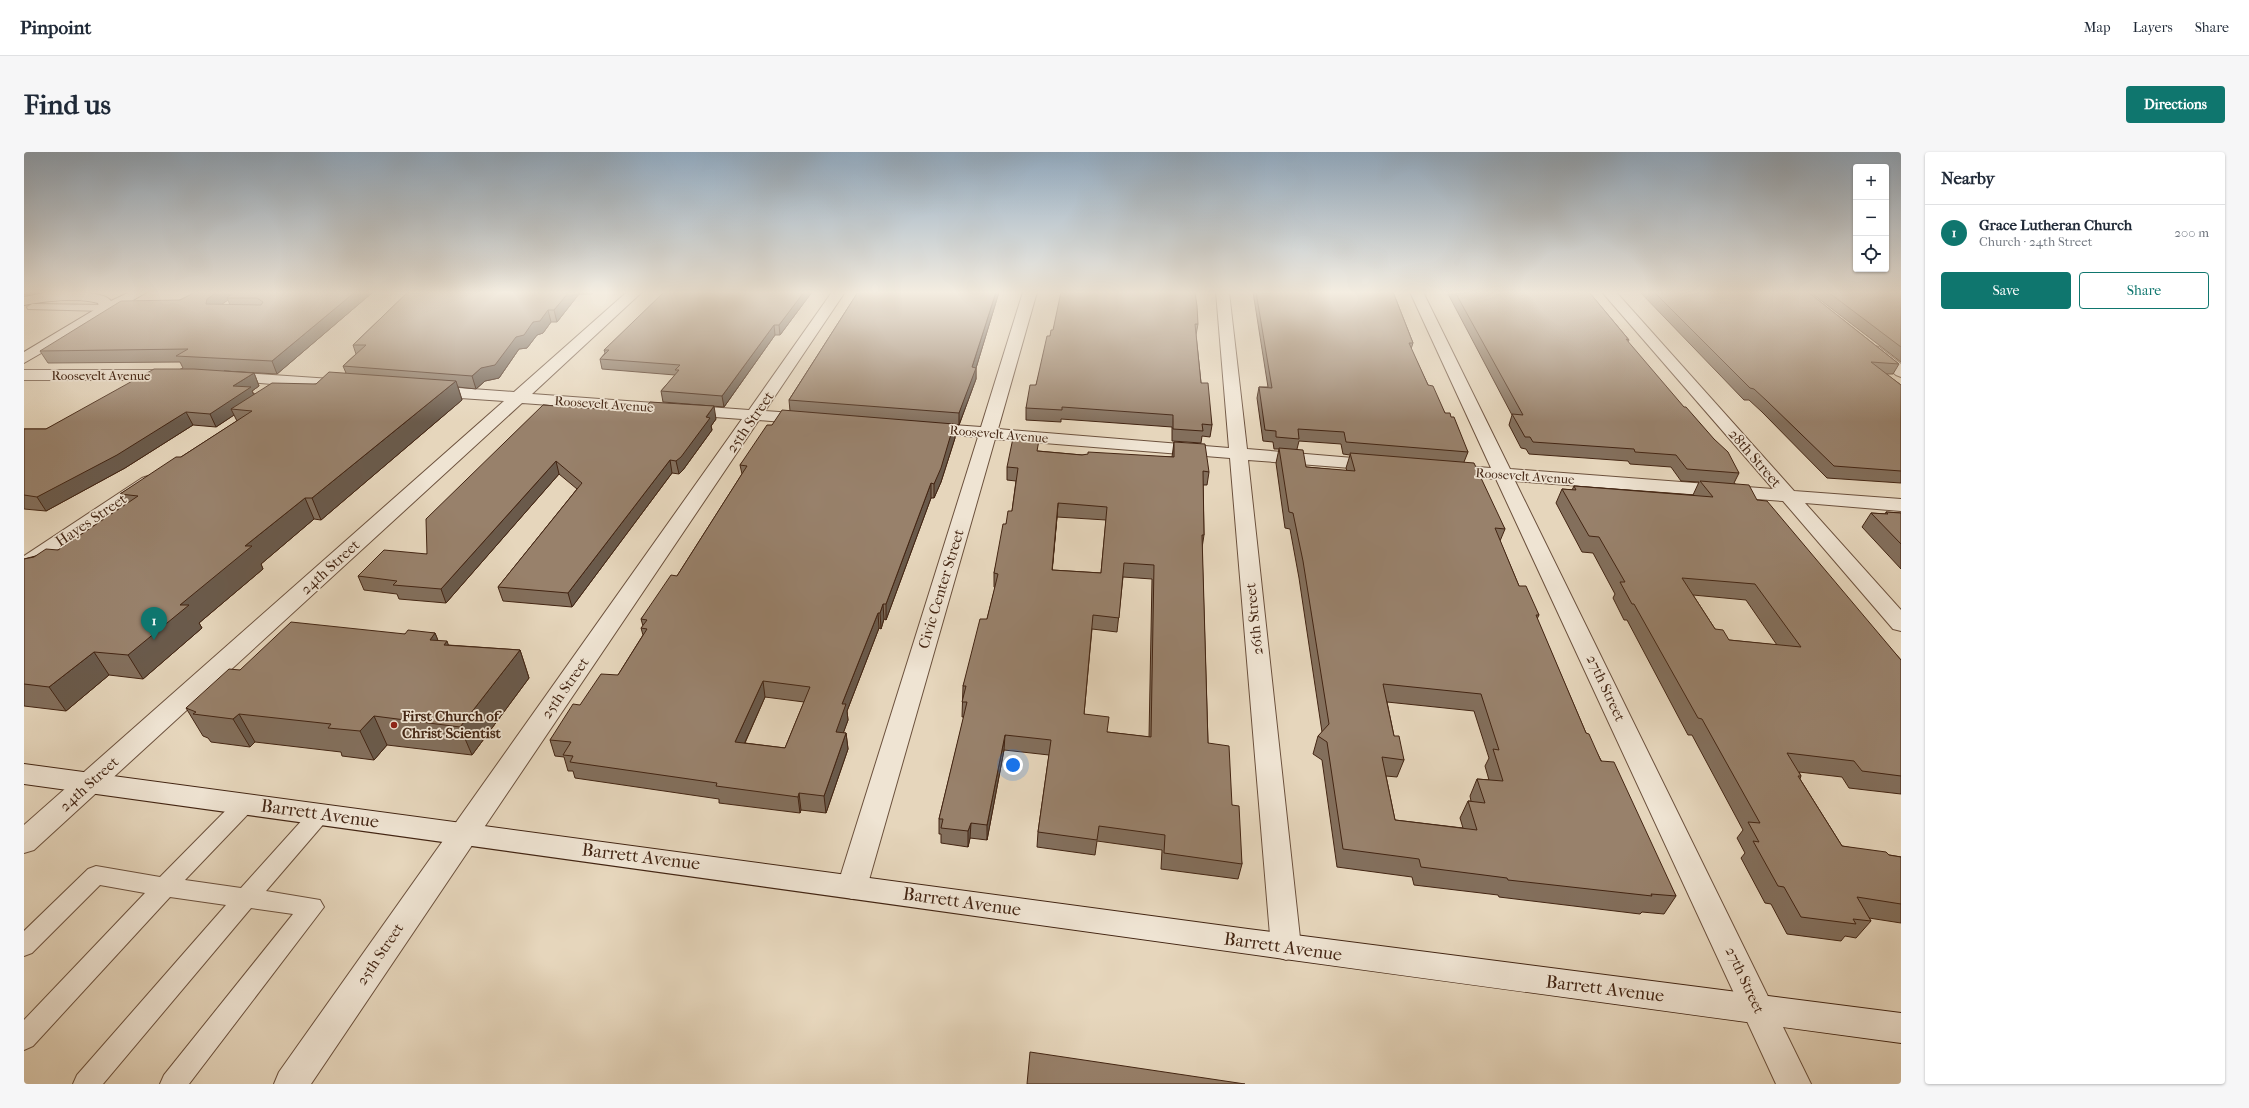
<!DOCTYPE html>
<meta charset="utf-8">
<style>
:root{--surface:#fff;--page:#f6f6f7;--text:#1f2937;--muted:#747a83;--line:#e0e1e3;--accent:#0f766e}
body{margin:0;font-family:"IM FELL French Canon",serif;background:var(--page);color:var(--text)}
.controls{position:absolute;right:12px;top:12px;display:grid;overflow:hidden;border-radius:4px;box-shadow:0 1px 3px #0004}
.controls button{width:36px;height:36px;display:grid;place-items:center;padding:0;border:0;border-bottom:1px solid var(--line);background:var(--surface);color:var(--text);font:20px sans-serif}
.you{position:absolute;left:989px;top:613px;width:14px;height:14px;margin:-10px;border:3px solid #fff;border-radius:50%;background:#1a73e8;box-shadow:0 0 0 6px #1a73e833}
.badge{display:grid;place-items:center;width:26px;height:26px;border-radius:50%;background:var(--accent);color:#fff;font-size:13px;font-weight:700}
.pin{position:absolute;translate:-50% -33px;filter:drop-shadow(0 1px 2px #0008)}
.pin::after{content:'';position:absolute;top:21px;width:14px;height:12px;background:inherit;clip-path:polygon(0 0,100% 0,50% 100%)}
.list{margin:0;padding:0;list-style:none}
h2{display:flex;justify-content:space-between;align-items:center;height:52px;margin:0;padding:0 16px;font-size:17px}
h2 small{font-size:13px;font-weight:400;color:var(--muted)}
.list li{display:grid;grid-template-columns:26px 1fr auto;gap:12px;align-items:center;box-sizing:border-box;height:56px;padding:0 16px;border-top:1px solid var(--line)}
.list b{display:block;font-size:15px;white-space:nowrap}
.list p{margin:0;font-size:13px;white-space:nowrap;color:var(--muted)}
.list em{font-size:13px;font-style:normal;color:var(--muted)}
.actions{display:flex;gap:8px;padding:12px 16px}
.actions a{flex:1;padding:9px 0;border:1px solid var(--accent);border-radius:4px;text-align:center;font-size:14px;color:var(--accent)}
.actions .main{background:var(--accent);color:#fff}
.icon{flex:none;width:22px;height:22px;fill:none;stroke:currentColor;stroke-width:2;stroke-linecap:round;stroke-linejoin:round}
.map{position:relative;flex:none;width:1877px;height:932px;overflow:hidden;border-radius:4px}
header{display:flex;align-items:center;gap:24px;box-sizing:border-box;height:56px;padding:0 20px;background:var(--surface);border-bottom:1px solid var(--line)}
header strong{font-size:19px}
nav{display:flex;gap:22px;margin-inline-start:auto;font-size:14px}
.intro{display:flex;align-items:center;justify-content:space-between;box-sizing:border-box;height:96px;padding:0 24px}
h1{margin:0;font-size:28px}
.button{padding:10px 18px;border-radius:4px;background:var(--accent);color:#fff;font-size:14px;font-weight:700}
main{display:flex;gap:24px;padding:0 24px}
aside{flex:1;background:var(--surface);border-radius:4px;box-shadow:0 1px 3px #0004}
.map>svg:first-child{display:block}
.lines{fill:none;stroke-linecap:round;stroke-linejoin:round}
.lane-casing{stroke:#6c513d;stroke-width:2}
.street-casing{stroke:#6c513d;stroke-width:2}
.secondary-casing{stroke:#432513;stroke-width:2}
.lane{fill:#efe4d3;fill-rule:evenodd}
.street{fill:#efe4d3;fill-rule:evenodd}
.secondary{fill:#efe4d3;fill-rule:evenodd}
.wall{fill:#836f5c;stroke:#432513;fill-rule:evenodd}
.shaded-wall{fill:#6a5a4b;stroke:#432513}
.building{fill:#98816b;stroke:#432513;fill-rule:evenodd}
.poi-dot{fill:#8f2418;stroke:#efe4d3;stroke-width:1.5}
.labels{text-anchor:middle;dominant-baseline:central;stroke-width:3.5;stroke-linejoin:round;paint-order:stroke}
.far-street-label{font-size:13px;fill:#432513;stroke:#efe4d3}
.street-label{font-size:15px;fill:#432513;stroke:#efe4d3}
.poi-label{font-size:15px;font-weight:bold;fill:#432513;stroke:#efe4d3;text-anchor:start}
.near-street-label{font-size:18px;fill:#432513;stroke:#efe4d3}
</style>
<header>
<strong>Pinpoint</strong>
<nav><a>Map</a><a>Layers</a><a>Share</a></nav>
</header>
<div class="intro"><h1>Find us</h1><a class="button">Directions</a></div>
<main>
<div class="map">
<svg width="1877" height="932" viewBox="0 0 1877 932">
<rect width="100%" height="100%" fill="#e6d6bc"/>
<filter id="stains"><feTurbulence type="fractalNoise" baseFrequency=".005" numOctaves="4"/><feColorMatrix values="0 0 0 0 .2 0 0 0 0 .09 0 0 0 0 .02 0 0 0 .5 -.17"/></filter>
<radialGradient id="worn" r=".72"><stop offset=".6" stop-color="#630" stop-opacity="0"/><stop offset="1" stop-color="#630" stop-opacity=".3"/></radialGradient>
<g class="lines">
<defs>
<g id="lane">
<polygon points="8,152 82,153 87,156 82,159 4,157 3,155"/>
<polygon points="221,644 228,646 231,652 228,658 161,728 217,736 289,656 296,654 303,656 307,662 303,668 242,739 296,748 300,755 165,932 136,932 140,923 269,762 227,756 79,932 49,932 53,923 202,753 146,745 9,894 0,898 0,868 121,741 76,733 8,801 0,804 0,779 64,717 72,714 136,725 214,646"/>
</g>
<g id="street">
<polygon points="603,140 618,140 508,242 725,258 808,140 821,140 741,259 783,262 789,263 791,267 789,271 783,272 735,268 287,932 250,932 255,920 718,267 498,251 10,698 0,701 0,673 480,249 407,244 401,242 399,239 401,236 407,234 490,240"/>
<polygon points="999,140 1013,140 974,277 1205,296 1192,140 1205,140 1223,297 1353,308 1359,309 1362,313 1359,317 1353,318 1224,308 1277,795 1273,804 1262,808 1251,804 1247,795 1206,306 971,287 843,735 838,743 828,747 818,743 813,735 954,285 901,281 895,280 893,276 895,272 901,271 957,275"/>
<polygon points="1386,140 1399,140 1486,317 1749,337 1578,140 1592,140 1770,339 1877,347 1877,359 1781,351 1877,458 1877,479 1869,477 1759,349 1491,329 1787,932 1752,932 1472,327 1426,323 1420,322 1417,318 1420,314 1426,313 1467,316"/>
<polygon points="1850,194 1855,195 1877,212 1877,225 1872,223 1845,201 1843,198 1845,195"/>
<polygon points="0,218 149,218 154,220 157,223 154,226 149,228 0,228"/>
<polygon points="203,220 322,228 328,230 330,233 328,236 322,238 198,228 195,225 198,222"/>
<polygon points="124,324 130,326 133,330 130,334 7,417 0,419 0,404 118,326"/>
</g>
<g id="secondary">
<path d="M 25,140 C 37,140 79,138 87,149 L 106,140 L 123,140 L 0,211 L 0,200 L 75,155 L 74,151 C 54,145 21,149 0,153 L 0,145 Z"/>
<path d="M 0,612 L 1224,777 L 1877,861 L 1877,891 C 1251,807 626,718 0,632 Z"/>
</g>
</defs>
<use href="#lane" class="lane-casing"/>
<use href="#street" class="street-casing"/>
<use href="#secondary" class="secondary-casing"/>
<use href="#lane" class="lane"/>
<use href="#street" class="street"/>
<use href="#secondary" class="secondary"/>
</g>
<g class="wall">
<path d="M 171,140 L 349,140 L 253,222 L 200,219 L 230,221 L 235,234 L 228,239 L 230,242 L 292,232 L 322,221 L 319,214 L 332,202 L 329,193 L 384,140 L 570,140 L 568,142 L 555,142 L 533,170 L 527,170 L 519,181 L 513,183 L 503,196 L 495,197 L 475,226 L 461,229 L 452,237 L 434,235 L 438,248 L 297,368 L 290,367 L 237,412 L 239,417 L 175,471 L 178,476 L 119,527 L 85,523 L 42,559 L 0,554 L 0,407 L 34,398 L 102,352 L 96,342 L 157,305 L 213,269 L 210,263 L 192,275 L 169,273 L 101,316 L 22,359 L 0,357 L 0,277 L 22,277 L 159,216 L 156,210 L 24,211 L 16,199 L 156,148 L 166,143 ZM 204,148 L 206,153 L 197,152 Z"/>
<polygon points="788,140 756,183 751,183 700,255 639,250 637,239 651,223 578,217 576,207 581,201 580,198"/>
<path d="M 834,140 L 975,140 L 952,216 L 952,227 L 935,273 L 930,272 L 931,286 L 917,330 L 910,346 L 907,346 L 862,468 L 860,467 L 857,477 L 855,476 L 823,559 L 824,568 L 819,581 L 822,581 L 824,597 L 802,661 L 777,658 L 776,661 L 695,651 L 695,647 L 551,626 L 549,619 L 544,619 L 540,605 L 531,604 L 526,588 L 556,553 L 594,523 L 619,483 L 617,476 L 619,474 L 617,467 L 653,424 L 718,322 L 716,313 L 748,273 L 766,259 L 765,248 ZM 741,545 L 780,550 L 761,596 L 721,591 Z"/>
<path d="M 1229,140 L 1369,140 L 1389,191 L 1387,197 L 1404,233 L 1421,261 L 1444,300 L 1440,310 L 1481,377 L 1476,389 L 1495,434 L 1515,463 L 1513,467 L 1562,581 L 1652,744 L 1640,762 L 1618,760 L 1616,762 L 1475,745 L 1474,743 L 1390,733 L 1388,725 L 1313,715 L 1298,608 L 1289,602 L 1294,584 L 1298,580 L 1275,426 L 1266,377 L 1261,376 L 1252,311 L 1255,297 L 1250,297 L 1249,290 L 1239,289 L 1233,246 L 1235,235 L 1244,235 ZM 1275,289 L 1317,292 L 1319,302 L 1326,303 L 1322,316 L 1323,319 L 1282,315 L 1273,297 ZM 1363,550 L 1450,559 L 1465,606 L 1461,614 L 1465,628 L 1453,627 L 1446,644 L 1447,649 L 1444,649 L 1436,666 L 1439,676 L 1371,668 L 1362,624 L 1373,625 L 1380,608 L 1370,584 Z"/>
<path d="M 1423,140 L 1565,140 L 1605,188 L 1604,190 L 1715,321 L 1710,331 L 1733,348 L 1877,508 L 1877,642 L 1825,636 L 1818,625 L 1775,620 L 1777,624 L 1776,627 L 1818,694 L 1865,703 L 1877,705 L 1877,771 L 1845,766 L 1847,769 L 1832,786 L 1821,784 L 1817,789 L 1763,782 L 1747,752 L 1741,751 L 1717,706 L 1721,701 L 1713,686 L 1719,678 L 1668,583 L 1664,583 L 1603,468 L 1600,468 L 1589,446 L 1591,442 L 1569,401 L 1558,400 L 1532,351 L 1538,337 L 1548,338 L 1550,334 L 1669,343 L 1675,330 L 1657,329 L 1647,315 L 1606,312 L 1604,309 L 1505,302 L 1502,297 L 1497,296 L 1485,273 L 1488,263 ZM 1669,443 L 1722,448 L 1753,493 L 1705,488 L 1691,477 Z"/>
<polygon points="1616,140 1784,140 1875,212 1869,222 1862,222 1877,233 1877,331 1803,326 1738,260 1725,248 1720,248"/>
<polygon points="1786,140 1877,140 1877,210"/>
<polygon points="1174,172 1172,183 1177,231 1188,273 1186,285 1178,284 1177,291 1148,289 1148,275 1037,267 1037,270 1002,268 1002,256 1012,233 1026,184 1029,178"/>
<polygon points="519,253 692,267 687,274 688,278 659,318 655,322 648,321 548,455 479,449 474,435 553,337 535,322 422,451 375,447 373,442 340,438 334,424 403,402"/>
<path d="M 1150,290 L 1185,320 L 1183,333 L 1179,333 L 1180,383 L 1178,396 L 1184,591 L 1208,653 L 1218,712 L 1214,727 L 1137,717 L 1138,698 L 1073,689 L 1071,703 L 1013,695 L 1014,680 L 1025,603 L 980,598 L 963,688 L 946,686 L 944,695 L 917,691 L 917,682 L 915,682 L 915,667 L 940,565 L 938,565 L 939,534 L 963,467 L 971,436 L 970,435 L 970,421 L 982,372 L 988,359 L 992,329 L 983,328 L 983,315 L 1014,299 L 1058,303 L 1148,305 ZM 1033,365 L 1082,368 L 1077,421 L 1028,418 ZM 1099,425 L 1128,427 L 1125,585 L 1083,580 L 1060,562 L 1068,477 L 1093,480 Z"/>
<polygon points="1862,360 1877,361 1877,417 1838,375 1847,361 1861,362"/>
<polygon points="411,481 414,489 424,493 496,498 505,526 448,603 363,593 350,608 318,604 317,600 231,590 226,595 187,590 184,586 179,584 162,556 216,518 381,482"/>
</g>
<g class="shaded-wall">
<polygon points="0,140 21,140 0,143"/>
<polygon points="193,140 215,140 203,146 204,148 188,159 182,152 183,147"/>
<polygon points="331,140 349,140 253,222 248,209"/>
<polygon points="545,140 554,140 555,142 533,170 530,158"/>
<polygon points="780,140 788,140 756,183 755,173"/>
<polygon points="972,140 975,140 952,216 952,227 935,273 935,261 948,215"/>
<polygon points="524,158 527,170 519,181 513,183 503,196 495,197 475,226 461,229 452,237 448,224 492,185"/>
<polygon points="750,173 751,183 700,255 698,244"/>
<polygon points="230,221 235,234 228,239 232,248 207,257 210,263 192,275 186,262 209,234"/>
<polygon points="432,229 438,248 297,368 288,346"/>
<polygon points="690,254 692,267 687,274 688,278 659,318 655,322 652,309"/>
<polygon points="162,260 169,273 101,316 22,359 13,345"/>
<polygon points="930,272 931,286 917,330 910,346 910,332"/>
<polygon points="646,308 648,321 548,455 544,441"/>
<polygon points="532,309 535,322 422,451 417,437"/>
<polygon points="907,331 907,346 862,468 862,452"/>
<polygon points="281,346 290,367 237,412 239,417 175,471 178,476 119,527 104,503 156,453 221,394"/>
<polygon points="1034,351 1033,365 1027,432 1028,418"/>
<polygon points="859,452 860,467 857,477 856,461"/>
<polygon points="854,461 855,476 823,559 824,568 814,596 812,580 818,552"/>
<polygon points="411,481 422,508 406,488"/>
<polygon points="423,489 433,517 420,493"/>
<polygon points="496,498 505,526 448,603 436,575"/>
<polygon points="70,500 85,523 42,559 25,535"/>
<polygon points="739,529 741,545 714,606 711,590"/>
<polygon points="215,562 231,590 226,595 209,567"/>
<polygon points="350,564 363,593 350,608 336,579"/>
<polygon points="822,581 824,597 802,661 800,644"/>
<polygon points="981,583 980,598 963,688 963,673"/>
<polygon points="775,641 777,658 776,661 774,645"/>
<polygon points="947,671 946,686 944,695 944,679"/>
</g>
<g class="building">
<polygon points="171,140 193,140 183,147 182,152 237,153 239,150 233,146 203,146 210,140 331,140 248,209 152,204 164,197 16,199 97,149 156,148 166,143"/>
<polygon points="384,140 545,140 530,158 524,158 516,169 509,170 500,183 492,185 471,213 457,216 448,224 319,214 342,193 329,193"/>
<polygon points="640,140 780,140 755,173 750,173 698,244 637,239 655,218 651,218 656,213 576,207 585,198 580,198"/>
<polygon points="834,140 972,140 948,215 952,216 935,261 765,248"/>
<polygon points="1037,140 1171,140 1173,154 1174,172 1171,172 1177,231 1184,231 1188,273 1178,272 1179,279 1149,277 1149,263 1038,255 1038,258 1002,256 1006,233 1012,233 1023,184 1026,184 1027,178 1029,178"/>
<polygon points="1232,140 1369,140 1389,191 1385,191 1404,233 1409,234 1421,261 1426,261 1427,265 1430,265 1444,300 1322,290 1320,280 1274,277 1275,287 1252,285 1252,279 1241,278 1235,235 1248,236"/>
<polygon points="1431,140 1565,140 1605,188 1602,187 1660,255 1662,255 1690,287 1704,300 1715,321 1663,317 1652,303 1611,300 1610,297 1509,290 1506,285 1501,285 1488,262 1499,263"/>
<polygon points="1630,140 1784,140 1875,212 1847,210 1877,233 1877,319 1810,314 1743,249 1730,237 1726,236"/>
<polygon points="1804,140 1877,140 1877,195"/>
<polygon points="130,217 170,217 230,221 209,234 227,235 186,262 162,260 93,303 13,345 0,343 0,277 22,277"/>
<polygon points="305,220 432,229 288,346 281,346 221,394 228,394 156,453 165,453 104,503 70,500 25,535 0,532 0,407 10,405 22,397 34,398 114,344 96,342 152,305 157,305 228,259 207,257 248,231 292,232"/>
<polygon points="626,250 690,254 682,265 686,266 657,305 652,309 646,308 544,441 474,435 558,331 532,309 417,437 369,433 373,429 334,424 360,398 403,402 402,367 519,253 618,260"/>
<path d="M 758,258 L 930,272 L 917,316 L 910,332 L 907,331 L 862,452 L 859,452 L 856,461 L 854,461 L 818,552 L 822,552 L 812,580 L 822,581 L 800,644 L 775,641 L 774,645 L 692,634 L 693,631 L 546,610 L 549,604 L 539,603 L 547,590 L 526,588 L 549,552 L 556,553 L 577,522 L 594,523 L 623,477 L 617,476 L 623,468 L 617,467 L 647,423 L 653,424 L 723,314 L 716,313 L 743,273 L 748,273 ZM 739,529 L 786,535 L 761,596 L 711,590 Z"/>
<path d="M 989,286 L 1015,288 L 1013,299 L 1058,303 L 1064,302 L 1064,300 L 1150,305 L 1150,290 L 1181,292 L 1185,320 L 1179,319 L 1180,383 L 1178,383 L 1184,591 L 1205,594 L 1208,653 L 1215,654 L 1218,712 L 1140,701 L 1141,683 L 1075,674 L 1073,688 L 1014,680 L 1027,588 L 981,583 L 963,673 L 947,671 L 944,679 L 917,676 L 919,667 L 915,667 L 943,550 L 938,550 L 942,534 L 939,534 L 956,467 L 963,467 L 974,422 L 970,421 L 979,372 L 982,372 L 984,359 L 988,359 L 994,316 L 983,315 ZM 1034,351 L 1083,355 L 1077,421 L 1028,418 ZM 1100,411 L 1130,413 L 1127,585 L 1083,580 L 1085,565 L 1060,562 L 1069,463 L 1095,466 Z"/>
<path d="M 1255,296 L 1279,298 L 1282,315 L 1331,319 L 1326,301 L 1450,311 L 1481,377 L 1471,376 L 1495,434 L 1502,434 L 1515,463 L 1512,463 L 1562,581 L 1565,582 L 1577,609 L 1590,610 L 1652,744 L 1627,742 L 1628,744 L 1484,728 L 1483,726 L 1397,715 L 1395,707 L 1319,697 L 1303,590 L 1294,584 L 1305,572 L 1279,409 L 1269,361 L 1265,360 ZM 1359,532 L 1457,542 L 1475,598 L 1469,597 L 1479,629 L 1453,627 L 1461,651 L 1444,649 L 1453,678 L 1371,668 L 1358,605 L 1380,608 L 1375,584 L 1370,584 Z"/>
<path d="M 1676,329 L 1725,333 L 1733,348 L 1743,349 L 1877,508 L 1877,624 L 1838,619 L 1830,609 L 1763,601 L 1777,624 L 1774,624 L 1818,694 L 1862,700 L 1865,703 L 1877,705 L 1877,752 L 1833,745 L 1847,769 L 1829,767 L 1832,772 L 1777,765 L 1760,735 L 1754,734 L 1729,689 L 1735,690 L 1724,670 L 1736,671 L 1678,567 L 1674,566 L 1610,452 L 1608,452 L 1596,430 L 1601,430 L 1575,385 L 1565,384 L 1538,337 L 1552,338 L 1550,334 L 1689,345 ZM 1658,426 L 1731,432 L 1777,495 L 1705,488 L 1699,478 L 1691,477 Z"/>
<polygon points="1862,360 1877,361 1877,392 1847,361 1864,362"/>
<polygon points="267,470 381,482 384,478 411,481 406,488 423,489 420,493 496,498 436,575 350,564 336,579 304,576 307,572 215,562 209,567 169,562 172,560 162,556 205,517 216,518"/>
<polygon points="1006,900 1221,932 1003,932"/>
</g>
<linearGradient id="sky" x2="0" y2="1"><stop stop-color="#91aac0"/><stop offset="0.52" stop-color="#f4ede1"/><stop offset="1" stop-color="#f4ede1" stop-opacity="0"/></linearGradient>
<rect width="1877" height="270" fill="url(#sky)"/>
<circle class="poi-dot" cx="370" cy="573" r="4"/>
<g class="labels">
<g class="far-street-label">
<text x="77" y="223">Roosevelt Avenue</text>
<text transform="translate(580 252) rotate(4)">Roosevelt Avenue</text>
<text transform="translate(975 282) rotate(5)">Roosevelt Avenue</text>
<text transform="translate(1501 324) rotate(4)">Roosevelt Avenue</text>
</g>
<g class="street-label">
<text transform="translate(726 270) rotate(-55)">25th Street</text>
<text transform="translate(1731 306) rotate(49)">28th Street</text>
<text transform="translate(67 368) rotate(-34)">Hayes Street</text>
<text transform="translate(306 415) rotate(-42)">24th Street</text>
<text transform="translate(917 437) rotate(-73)">Civic Center Street</text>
<text transform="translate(1230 467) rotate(-96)">26th Street</text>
<text transform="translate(541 536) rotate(-55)">25th Street</text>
<text transform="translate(1582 536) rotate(65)">27th Street</text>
<text transform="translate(65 632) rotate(-42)">24th Street</text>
<text transform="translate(356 802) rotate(-56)">25th Street</text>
<text transform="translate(1721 828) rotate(65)">27th Street</text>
</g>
<g class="poi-label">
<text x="378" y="564">First Church of<tspan x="378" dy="17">Christ Scientist</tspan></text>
</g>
<g class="near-street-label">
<text transform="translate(296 662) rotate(8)">Barrett Avenue</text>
<text transform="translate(617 705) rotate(7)">Barrett Avenue</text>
<text transform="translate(938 750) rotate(8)">Barrett Avenue</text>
<text transform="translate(1259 795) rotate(8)">Barrett Avenue</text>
<text transform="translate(1581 837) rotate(7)">Barrett Avenue</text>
</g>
</g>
<rect width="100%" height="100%" filter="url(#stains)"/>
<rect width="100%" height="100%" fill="url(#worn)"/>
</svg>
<div class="controls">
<button>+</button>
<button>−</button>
<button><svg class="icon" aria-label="locate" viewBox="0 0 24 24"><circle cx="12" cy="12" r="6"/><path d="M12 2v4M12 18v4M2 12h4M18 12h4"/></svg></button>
</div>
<div class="you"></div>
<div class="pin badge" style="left:130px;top:488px">1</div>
</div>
<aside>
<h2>Nearby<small></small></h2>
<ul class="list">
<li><span class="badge">1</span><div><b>Grace Lutheran Church</b><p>Church · 24th Street</p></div><em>200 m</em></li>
</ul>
<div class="actions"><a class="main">Save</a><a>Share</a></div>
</aside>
</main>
